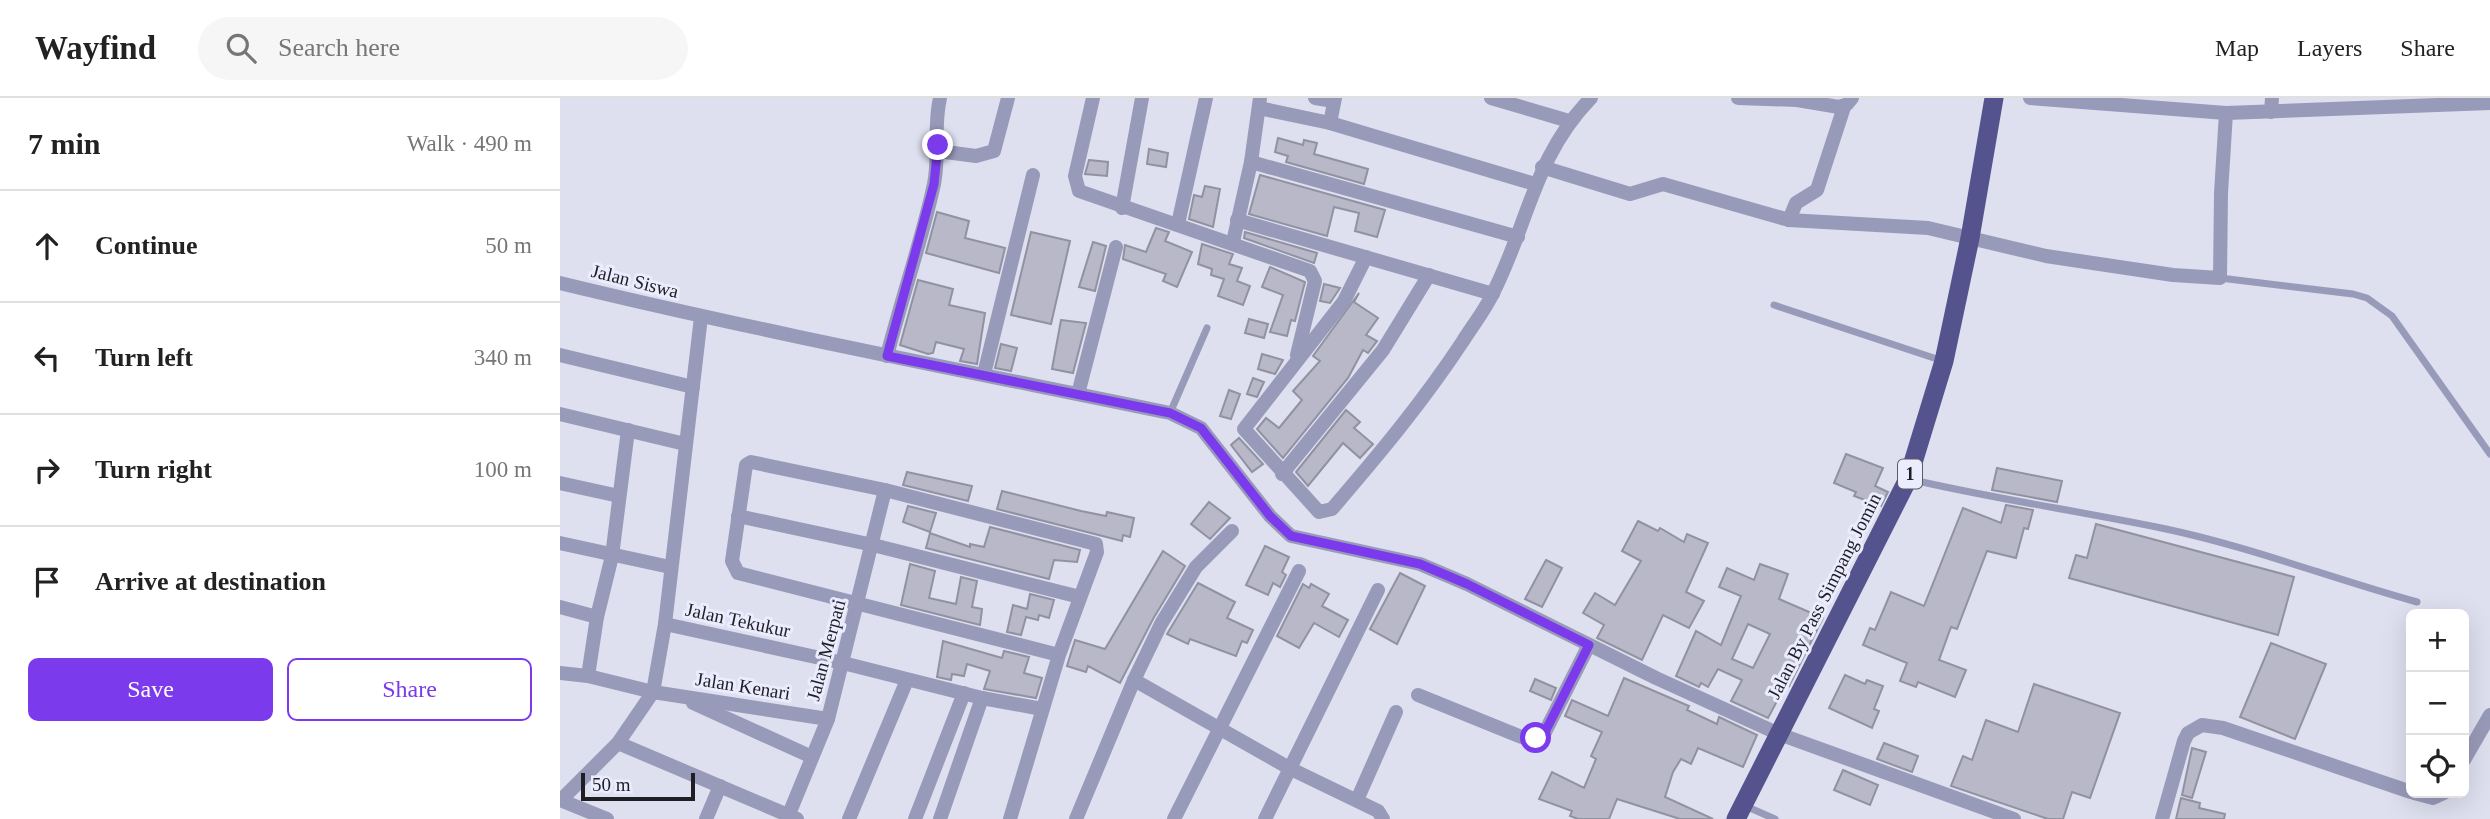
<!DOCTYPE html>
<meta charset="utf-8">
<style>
:root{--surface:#fff;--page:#f6f6f6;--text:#222;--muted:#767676;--line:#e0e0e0;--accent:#7c3aed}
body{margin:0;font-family:"Times New Roman",serif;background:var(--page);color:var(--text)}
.controls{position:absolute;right:21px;bottom:21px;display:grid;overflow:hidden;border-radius:10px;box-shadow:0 7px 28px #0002}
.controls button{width:63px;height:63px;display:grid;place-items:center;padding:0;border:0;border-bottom:2px solid var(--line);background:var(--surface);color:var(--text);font:35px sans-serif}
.scale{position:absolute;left:21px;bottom:18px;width:114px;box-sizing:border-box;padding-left:7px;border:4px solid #1e1e24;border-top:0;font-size:19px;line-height:24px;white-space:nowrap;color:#1e1e24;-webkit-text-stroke:5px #ebecfd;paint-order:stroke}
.stop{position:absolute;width:21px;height:21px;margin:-16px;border:5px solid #7c3aed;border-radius:50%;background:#fff}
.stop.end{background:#7c3aed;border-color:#fff;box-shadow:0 2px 7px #0008}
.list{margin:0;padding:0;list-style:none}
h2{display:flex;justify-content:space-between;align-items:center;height:91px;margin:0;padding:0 28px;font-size:30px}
h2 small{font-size:23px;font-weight:400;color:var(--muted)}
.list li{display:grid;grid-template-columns:46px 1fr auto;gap:21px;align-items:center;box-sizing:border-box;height:112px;padding:0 28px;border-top:2px solid var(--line)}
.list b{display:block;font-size:26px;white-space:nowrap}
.list em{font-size:23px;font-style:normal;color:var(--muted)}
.actions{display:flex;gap:14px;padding:21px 28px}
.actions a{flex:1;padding:16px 0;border:2px solid var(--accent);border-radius:10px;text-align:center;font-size:24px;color:var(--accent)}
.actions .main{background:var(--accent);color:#fff}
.icon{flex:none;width:38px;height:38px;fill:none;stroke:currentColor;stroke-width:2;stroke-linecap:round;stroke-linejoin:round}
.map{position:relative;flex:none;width:1930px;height:721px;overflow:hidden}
header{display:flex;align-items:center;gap:42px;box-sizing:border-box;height:98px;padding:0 35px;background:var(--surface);border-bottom:2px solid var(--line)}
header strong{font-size:33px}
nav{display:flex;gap:38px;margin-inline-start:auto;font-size:24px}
.search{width:490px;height:63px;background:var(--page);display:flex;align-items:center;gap:18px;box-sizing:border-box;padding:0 24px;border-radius:38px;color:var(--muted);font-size:26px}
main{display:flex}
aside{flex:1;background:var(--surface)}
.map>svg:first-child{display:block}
.building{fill:#b8b8c8;stroke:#9192a1;stroke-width:2;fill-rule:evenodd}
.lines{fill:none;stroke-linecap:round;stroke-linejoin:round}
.service{stroke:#989ab9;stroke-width:7}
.minor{stroke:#989ab9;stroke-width:14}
.trunk{stroke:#54538e;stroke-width:19}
.route{stroke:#7c3aed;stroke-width:9}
.labels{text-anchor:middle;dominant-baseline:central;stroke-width:6;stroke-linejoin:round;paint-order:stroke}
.shield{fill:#ebecfd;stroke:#5c5c65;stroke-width:2}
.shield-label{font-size:18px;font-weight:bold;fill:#1e1e24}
.street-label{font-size:19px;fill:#1e1e24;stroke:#ebecfd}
</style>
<header>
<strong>Wayfind</strong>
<div class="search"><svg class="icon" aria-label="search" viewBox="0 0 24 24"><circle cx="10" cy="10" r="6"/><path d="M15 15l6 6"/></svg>Search here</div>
<nav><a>Map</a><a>Layers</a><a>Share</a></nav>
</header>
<main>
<aside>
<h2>7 min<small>Walk · 490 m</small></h2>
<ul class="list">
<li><svg class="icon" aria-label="ahead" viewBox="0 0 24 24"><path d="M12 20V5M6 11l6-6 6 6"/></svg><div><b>Continue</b></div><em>50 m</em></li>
<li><svg class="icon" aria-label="left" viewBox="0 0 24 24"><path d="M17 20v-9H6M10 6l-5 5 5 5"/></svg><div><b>Turn left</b></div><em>340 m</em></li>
<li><svg class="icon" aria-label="right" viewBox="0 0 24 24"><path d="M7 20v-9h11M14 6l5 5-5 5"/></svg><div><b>Turn right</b></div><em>100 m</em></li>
<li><svg class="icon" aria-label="arrive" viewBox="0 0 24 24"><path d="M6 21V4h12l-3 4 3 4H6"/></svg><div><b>Arrive at destination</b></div></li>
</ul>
<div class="actions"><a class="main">Save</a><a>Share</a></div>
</aside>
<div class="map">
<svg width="1930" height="721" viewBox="0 0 1930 721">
<rect width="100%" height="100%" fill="#dedfef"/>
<g class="building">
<polygon points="718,40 743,47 744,42 757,45 754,56 808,71 804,86 726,64 728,58 715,54"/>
<polygon points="589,51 608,55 606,69 587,66"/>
<polygon points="529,62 548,64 547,78 525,76"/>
<polygon points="700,77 825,112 817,139 795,133 799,115 774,109 767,138 689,116"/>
<polygon points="645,88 660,91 653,129 629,121 634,97 642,99"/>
<polygon points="377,114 409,123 405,140 445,150 439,175 366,155"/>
<polygon points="596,130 609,134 605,143 632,154 617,189 603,183 606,176 563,161 565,147 586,154"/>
<polygon points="471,134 510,143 491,226 451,217"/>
<polygon points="685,134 757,155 754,165 684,140"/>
<polygon points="533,144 546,148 535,193 519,189"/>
<polygon points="642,146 673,156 669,166 682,170 677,183 690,188 683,207 658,198 664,181 651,177 652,171 638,166"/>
<polygon points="710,169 745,184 735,223 731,222 727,238 710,234 723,197 702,189"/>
<polygon points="358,182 393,191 389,207 425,215 417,266 400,263 404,251 376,244 373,255 368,256 340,247"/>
<polygon points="764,186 780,190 770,205 760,203"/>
<polygon points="799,195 794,204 818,220 806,237 817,243 808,255 803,252 788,280 723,360 697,331 706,320 719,330 742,302 733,293 760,263 753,258"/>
<polygon points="689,221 708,226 704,240 685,235"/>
<polygon points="501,222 526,225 513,275 492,271"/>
<polygon points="441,246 457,250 451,273 435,270"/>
<polygon points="702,256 723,262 715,276 698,271"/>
<polygon points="693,280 704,284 697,299 687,296"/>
<polygon points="669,292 680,296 671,321 660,318"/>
<polygon points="786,312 800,324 794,330 813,346 800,360 783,345 748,388 736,374"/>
<polygon points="679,340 703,366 692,374 671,347"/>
<polygon points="1286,356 1323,370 1315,388 1328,394 1321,408 1294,398 1296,394 1274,385"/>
<polygon points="1437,370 1502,383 1497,404 1432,392"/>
<polygon points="347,374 412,388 408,403 343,387"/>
<polygon points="442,393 521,413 546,418 547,414 574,420 570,439 563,437 562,443 437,411"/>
<polygon points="649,404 670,420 650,441 631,426"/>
<polygon points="1446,407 1473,412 1468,431 1464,430 1456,460 1427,453 1397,531 1391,529 1379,562 1406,572 1395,599 1358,584 1356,589 1340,583 1347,565 1303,547 1310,530 1315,532 1331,494 1364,508 1403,410 1441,425"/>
<polygon points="348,408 376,415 370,434 343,424"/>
<polygon points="1078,423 1098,433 1100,430 1124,444 1127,436 1148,445 1126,494 1144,503 1129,530 1103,517 1082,562 1037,540 1044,527 1023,515 1035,495 1055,507 1081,463 1062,453"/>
<polygon points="1536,426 1734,479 1718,537 1509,480 1516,457 1527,460"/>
<polygon points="430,429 520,452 517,464 494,462 489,481 366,450 370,435 410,449 410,446 424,449"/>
<polygon points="705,448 729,459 722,474 726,477 720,489 713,485 708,497 686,487"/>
<polygon points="603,453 625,468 593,521 560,585 528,568 526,574 507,568 515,542 545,551"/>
<polygon points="986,462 1002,470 982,509 965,501"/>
<polygon points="350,466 375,473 369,500 396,506 401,479 417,483 412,509 422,511 420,527 341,507"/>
<path d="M 1200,466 L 1228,476 L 1219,501 L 1263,520 L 1229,588 L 1226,586 L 1208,620 L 1171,603 L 1182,582 L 1158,571 L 1148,589 L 1141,585 L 1139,589 L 1116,578 L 1136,533 L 1161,547 L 1181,498 L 1159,489 L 1167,470 L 1194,482 ZM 1188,526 L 1210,536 L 1193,570 L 1172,561 Z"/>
<polygon points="840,475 865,488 837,546 810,531"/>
<polygon points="638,485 675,504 667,520 693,532 687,545 682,543 676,558 630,541 628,546 607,536"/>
<polygon points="743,486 749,490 751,486 769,496 762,508 788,522 779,539 754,525 739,550 717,538"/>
<polygon points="470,496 494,502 489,520 479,517 478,522 466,519 461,537 447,534 453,507 467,511"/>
<polygon points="383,543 442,560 444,553 469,559 464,575 482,580 476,600 424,591 430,573 407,566 404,578 392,576 391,582 377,579"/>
<polygon points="1711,545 1766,566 1735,641 1680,619"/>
<polygon points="1285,577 1305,586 1307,582 1323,588 1314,611 1319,613 1312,630 1269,610"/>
<polygon points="1064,580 1129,608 1127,612 1157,626 1159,619 1197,637 1183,669 1138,650 1131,666 1121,661 1113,674 1105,699 1153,721 1120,721 1057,701 1049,721 1018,721 1010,718 1012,713 979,701 992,674 1024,690 1036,661 1031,658 1042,634 1005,618 1012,602 1048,618"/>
<polygon points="975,581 996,590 991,602 970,593"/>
<polygon points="1474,586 1560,615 1530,700 1512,694 1503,721 1488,721 1391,688 1403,658 1412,662 1426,622 1458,634"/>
<polygon points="1324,645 1358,658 1352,674 1317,661"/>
<polygon points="1632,650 1646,654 1632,700 1622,697"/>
<polygon points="1283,672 1318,687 1310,707 1274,692"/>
<polygon points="1621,700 1640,705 1639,710 1665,716 1664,721 1616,721"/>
</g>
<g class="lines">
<g class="service">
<polyline points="1660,180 1793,196 1807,200 1832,218 1930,356"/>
<polyline points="1214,207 1383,263"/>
<polyline points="610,315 647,230"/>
<path d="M 1349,381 C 1434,401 1520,413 1606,431 C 1691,449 1773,481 1857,504"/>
<polyline points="1183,707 1215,721"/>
</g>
<g class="minor">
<polyline points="533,0 515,78 519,93 750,173 755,183 737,257"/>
<polyline points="755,0 774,3"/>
<polyline points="931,0 1009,23"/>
<polyline points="1178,0 1237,2 1279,9 1287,6 1292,0"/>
<polyline points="1470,0 1666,15 1930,5"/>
<polyline points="699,10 770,25 975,86"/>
<polyline points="1711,14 1712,0"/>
<polyline points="770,25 775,0"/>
<polyline points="378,53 416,58 434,53 448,0"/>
<polyline points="691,64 958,139"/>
<polyline points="982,69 1070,96 1103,86 1229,122 1368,130 1486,158 1613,177 1660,180 1661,95 1666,15"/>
<polyline points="562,110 582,0"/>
<polyline points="677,122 933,196"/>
<polyline points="1229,122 1236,105 1257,92 1284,9"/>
<polyline points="618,126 646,0"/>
<polyline points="673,144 691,64 700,0"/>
<path d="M 806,159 L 784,203 L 684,331 L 759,414 L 772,411 C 820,355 862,305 903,243 C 913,227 926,211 934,193 C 969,123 974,59 1031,0"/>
<path d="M 0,185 C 202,234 406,273 610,315 L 641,330 L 710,418 L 731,438 L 860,466 L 907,486 L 1096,580 L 1219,636 L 1454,721"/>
<polyline points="0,257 133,289"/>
<path d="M 327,258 C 341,202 362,142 374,86 C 380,57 373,29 380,0"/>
<polyline points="424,276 473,77"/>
<polyline points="518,296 556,149"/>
<polyline points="0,316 125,346"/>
<polyline points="722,376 823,252 869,177"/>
<polyline points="0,385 59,398"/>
<polyline points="178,418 313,447 520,499"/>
<polyline points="0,445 110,469"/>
<polyline points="0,509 37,519"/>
<polyline points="105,526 283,565 422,600 482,611"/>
<polyline points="0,575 28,578 93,594 268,621"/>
<polyline points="28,578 37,519 52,458 68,332"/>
<polyline points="574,582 731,671 818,713 823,721"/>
<polyline points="858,597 959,638 967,641 984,636 1029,547"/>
<polyline points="133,605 252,659"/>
<polyline points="58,645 237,721"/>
<polyline points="1904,662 1930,617"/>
<polyline points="1854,695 1873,700 1884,695"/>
<polyline points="0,702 47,721"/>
<polyline points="1,702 58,645 93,594 105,526 141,219"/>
<polyline points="797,702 836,614"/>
<polyline points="146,721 160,688"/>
<polyline points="227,721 268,621 325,392"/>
<polyline points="289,721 347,582"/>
<polyline points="355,721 404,595"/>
<polyline points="380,721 422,600"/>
<polyline points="450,721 499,557 537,454 536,446 325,392 191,364 186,367 172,463 178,475 499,557"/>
<polyline points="516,721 574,582 601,526 636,469 672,433"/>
<polyline points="614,721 739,473"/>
<polyline points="705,721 818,492"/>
<polyline points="1602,721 1624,643 1628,635 1642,627 1663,630 1851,694"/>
</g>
<polyline class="trunk" points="1176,721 1348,381 1384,263 1410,140 1434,0"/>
</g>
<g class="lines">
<polyline class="route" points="378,47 374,86 327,258 610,315 641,330 710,418 731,438 860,466 907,486 1029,547 984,636 976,640"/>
</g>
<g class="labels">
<rect class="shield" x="1338" y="361.5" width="24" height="29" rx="5"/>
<g class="shield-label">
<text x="1350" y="376">1</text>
</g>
<g class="street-label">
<text transform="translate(75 183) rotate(14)">Jalan Siswa</text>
<text transform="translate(1264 498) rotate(-63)">Jalan By Pass Simpang Jomin</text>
<text transform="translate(178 522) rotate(12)">Jalan Tekukur</text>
<text transform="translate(266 552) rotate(-75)">Jalan Merpati</text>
<text transform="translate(183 588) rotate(9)">Jalan Kenari</text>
</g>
</g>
</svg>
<div class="controls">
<button>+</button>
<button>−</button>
<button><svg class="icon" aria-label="locate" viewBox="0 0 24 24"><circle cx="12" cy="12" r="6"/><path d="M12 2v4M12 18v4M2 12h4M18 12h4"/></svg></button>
</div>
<div class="scale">50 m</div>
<div class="stop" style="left:976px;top:640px"></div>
<div class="stop end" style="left:378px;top:47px"></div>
</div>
</main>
